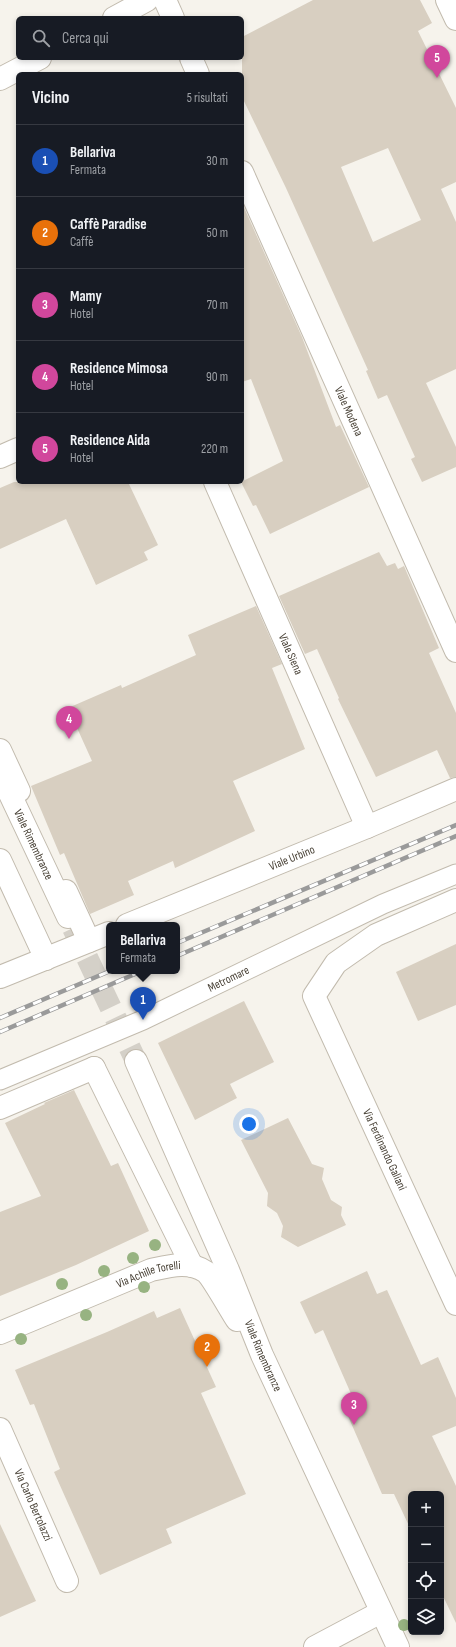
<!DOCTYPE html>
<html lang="it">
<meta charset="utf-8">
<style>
:root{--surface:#171b24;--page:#20242c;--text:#f1f3f6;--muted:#9ea1a6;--line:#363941;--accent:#8c9099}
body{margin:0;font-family:"Sofia Sans Condensed",sans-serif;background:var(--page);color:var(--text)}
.controls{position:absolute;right:12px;bottom:12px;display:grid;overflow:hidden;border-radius:6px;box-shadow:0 2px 6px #0003}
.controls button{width:36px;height:36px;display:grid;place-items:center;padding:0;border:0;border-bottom:1px solid var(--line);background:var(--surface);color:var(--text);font:20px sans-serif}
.you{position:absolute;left:249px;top:1124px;width:14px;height:14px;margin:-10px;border:3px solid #fff;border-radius:50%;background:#1a73e8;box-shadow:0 0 0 6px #1a73e833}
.badge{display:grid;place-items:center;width:26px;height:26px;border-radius:50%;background:var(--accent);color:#fff;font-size:13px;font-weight:700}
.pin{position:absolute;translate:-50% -33px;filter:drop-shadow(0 1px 2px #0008)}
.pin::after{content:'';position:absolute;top:21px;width:14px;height:12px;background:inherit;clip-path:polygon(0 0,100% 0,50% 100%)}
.popup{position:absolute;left:106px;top:922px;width:74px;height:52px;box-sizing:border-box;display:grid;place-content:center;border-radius:6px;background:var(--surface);filter:drop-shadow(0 1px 3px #0005);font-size:13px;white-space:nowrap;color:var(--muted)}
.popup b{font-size:15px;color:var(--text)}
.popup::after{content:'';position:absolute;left:50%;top:100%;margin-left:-8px;border:8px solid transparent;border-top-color:var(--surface)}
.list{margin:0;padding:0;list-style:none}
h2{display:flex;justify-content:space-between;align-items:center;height:52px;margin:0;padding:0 16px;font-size:17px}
h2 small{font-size:13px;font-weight:400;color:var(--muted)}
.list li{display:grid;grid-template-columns:26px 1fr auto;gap:12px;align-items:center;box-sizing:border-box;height:72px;padding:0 16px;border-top:1px solid var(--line)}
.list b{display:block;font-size:15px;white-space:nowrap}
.list p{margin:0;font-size:13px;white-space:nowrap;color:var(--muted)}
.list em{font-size:13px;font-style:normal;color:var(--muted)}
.icon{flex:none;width:22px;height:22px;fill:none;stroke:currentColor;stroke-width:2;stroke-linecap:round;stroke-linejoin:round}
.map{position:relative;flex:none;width:456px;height:1647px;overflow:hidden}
.search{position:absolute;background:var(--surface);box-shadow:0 2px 6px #0003;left:16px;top:16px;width:228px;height:44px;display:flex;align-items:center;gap:10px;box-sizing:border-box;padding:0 14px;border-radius:6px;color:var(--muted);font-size:15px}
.panel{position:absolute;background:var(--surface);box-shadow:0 2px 6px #0003;left:16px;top:72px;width:228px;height:412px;border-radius:6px}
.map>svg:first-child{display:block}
.building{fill:#d8cfc1;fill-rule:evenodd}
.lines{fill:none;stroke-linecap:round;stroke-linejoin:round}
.minor-tunnel{stroke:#d4d0c8;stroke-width:22;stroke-dasharray:22 11;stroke-linecap:butt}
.service-casing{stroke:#c2bbae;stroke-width:21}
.pedestrian-casing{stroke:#c2bbae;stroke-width:24}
.minor-casing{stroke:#c2bbae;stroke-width:24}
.tertiary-casing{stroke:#c2bbae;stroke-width:24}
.service{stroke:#fff;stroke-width:19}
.pedestrian{stroke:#fff;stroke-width:22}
.minor{stroke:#fff;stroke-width:22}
.tertiary{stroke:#fff;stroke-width:22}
.rail-casing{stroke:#9a9a9a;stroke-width:4.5}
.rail{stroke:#fff;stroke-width:3;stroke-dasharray:9;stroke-linecap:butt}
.tree{fill:#97b381}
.labels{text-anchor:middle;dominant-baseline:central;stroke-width:4;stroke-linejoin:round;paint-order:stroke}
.street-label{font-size:12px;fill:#4b4439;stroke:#fff}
</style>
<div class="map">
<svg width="456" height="1647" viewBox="0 0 456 1647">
<rect width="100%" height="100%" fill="#f6f3ec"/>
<g class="building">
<path d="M 313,0 L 420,0 L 432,23 L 418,31 L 456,108 L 456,182 L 441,189 L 456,222 L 456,369 L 426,383 L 456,447 L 456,467 L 422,482 L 411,459 L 415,457 L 387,395 L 378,399 L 366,371 L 368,370 L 286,188 L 242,97 L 242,37 ZM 388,148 L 421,220 L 373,242 L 341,167 Z"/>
<polygon points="242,203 302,337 336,427 340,425 369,487 270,534 256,505 253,506 241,482 283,461 251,379 242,382"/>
<polygon points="14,482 128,482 158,545 144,552 148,560 96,585 66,519 0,549 0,488"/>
<polygon points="379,552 387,566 395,563 398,569 404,566 439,648 429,653 456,713 456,777 450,778 437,750 376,777 338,699 339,698 317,649 305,654 279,596"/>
<polygon points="256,606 282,664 272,668 305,749 233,781 255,831 175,868 173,861 128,881 134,895 90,914 64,853 60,855 31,786 92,761 68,708 121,685 122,688 196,655 188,635"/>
<polygon points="456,944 456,1005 418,1021 396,972"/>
<polygon points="244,1001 274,1062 230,1084 237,1098 195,1120 158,1043"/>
<polygon points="74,1090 111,1166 118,1163 149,1231 76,1265 0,1296 0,1212 41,1196 5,1123 45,1104 44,1103"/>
<polygon points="288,1118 312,1164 324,1168 322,1179 331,1200 342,1207 341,1215 346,1225 298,1247 281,1237 283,1226 277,1213 267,1206 268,1193 241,1140"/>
<polygon points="367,1271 377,1294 387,1290 421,1365 438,1357 456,1398 456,1426 432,1436 456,1486 456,1623 441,1592 441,1494 411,1494 411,1530 394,1494 382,1494 341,1400 352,1396 323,1330 315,1334 300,1302"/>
<polygon points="180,1308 216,1387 201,1393 246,1494 166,1529 172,1543 100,1575 54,1472 60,1469 34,1404 30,1405 15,1370 107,1332 154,1311 157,1318"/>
<polygon points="0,1524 36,1601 0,1617"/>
</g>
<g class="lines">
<polyline class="minor-tunnel" points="73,928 136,1061"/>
<defs>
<g id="service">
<path id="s1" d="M 0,1080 L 143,1020 L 383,904 L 456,874"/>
</g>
<g id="pedestrian">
<polyline points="0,750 19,791"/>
<polyline points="0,860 46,959"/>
<polyline points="66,891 89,941"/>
<polyline points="94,1068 192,1266"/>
</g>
<g id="minor">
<polyline points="165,0 173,18"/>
<polyline points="447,0 456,19"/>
<polyline points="191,58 198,74"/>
<path id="s2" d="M 242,172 L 456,651"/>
<polyline points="0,457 18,449"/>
<path id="s3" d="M 215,482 L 367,827"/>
<path id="s4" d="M 0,773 L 68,917"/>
<path id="s5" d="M 456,900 L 376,935 L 336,963 L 314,996 L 456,1304"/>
<path id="s6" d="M 127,925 L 367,827 L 456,789"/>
<polyline points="0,977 109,933"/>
<path id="s7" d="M 136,1061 L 228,1270 L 262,1355 L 398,1647"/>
<polyline points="0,1108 94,1068"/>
<path id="s8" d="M 0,1333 L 151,1270 C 169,1266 189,1260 206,1272 C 212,1277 231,1311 237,1320"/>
<path id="s9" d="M 0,1429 L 67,1581"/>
<polyline points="315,1647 381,1612"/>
</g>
<g id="tertiary">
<polyline points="114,18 147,0"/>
<polyline points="0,79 40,58"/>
</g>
</defs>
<use href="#service" class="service-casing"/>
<use href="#pedestrian" class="pedestrian-casing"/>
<use href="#minor" class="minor-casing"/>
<use href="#tertiary" class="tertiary-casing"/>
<use href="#service" class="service"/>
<use href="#pedestrian" class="pedestrian"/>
<use href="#minor" class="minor"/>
<use href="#tertiary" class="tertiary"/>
<defs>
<g id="rail">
<polyline points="177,943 456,825"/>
<polyline points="177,956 456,836"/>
<polyline points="0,1018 110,971"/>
<polyline points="0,1032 142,971"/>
</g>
</defs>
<use href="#rail" class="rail-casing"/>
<use href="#rail" class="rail"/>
</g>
<g class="tree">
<circle cx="155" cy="1245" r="6"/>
<circle cx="133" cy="1258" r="6"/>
<circle cx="104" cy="1271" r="6"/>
<circle cx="62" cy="1284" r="6"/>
<circle cx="144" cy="1287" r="6"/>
<circle cx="86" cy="1315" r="6"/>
<circle cx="21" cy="1339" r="6"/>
<circle cx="404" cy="1625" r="6"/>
</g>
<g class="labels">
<g class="street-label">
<text stroke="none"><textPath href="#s2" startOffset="262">Viale Modena</textPath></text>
<text stroke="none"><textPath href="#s3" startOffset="188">Viale Siena</textPath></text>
<text stroke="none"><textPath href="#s4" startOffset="79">Viale Rimembranze</textPath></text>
<text stroke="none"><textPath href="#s6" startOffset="178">Viale Urbino</textPath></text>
<text stroke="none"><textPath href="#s1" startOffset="250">Metromare</textPath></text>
<text stroke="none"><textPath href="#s5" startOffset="345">Via Ferdinando Galiani</textPath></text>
<text stroke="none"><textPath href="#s8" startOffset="160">Via Achille Torelli</textPath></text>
<text stroke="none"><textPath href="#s7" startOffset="321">Viale Rimembranze</textPath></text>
<text stroke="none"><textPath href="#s9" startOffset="83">Via Carlo Bertolazzi</textPath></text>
</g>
</g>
</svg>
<div class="controls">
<button>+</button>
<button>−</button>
<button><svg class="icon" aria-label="locate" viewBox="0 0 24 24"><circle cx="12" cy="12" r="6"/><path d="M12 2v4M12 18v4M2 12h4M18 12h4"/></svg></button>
<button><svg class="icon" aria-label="layers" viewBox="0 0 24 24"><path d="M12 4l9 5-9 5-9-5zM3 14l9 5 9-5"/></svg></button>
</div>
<div class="you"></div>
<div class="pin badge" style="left:143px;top:1020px;background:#1a4fb4">1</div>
<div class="popup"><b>Bellariva</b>Fermata</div>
<div class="pin badge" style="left:207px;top:1367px;background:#e8710a">2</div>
<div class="pin badge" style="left:354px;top:1425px;background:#d1479c">3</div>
<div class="pin badge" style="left:69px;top:739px;background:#d1479c">4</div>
<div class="pin badge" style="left:437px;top:78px;background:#d1479c">5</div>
<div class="search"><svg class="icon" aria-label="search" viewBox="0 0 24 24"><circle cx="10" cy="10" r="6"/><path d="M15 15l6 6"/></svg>Cerca qui</div>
<section class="panel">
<h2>Vicino<small>5 risultati</small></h2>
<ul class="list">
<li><span class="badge" style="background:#1a4fb4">1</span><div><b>Bellariva</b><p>Fermata</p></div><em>30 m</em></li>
<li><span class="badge" style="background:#e8710a">2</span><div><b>Caffè Paradise</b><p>Caffè</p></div><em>50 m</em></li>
<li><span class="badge" style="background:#d1479c">3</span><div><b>Mamy</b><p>Hotel</p></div><em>70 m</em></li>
<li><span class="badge" style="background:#d1479c">4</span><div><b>Residence Mimosa</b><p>Hotel</p></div><em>90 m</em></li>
<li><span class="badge" style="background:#d1479c">5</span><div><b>Residence Aida</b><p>Hotel</p></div><em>220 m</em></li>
</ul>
</section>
</div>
